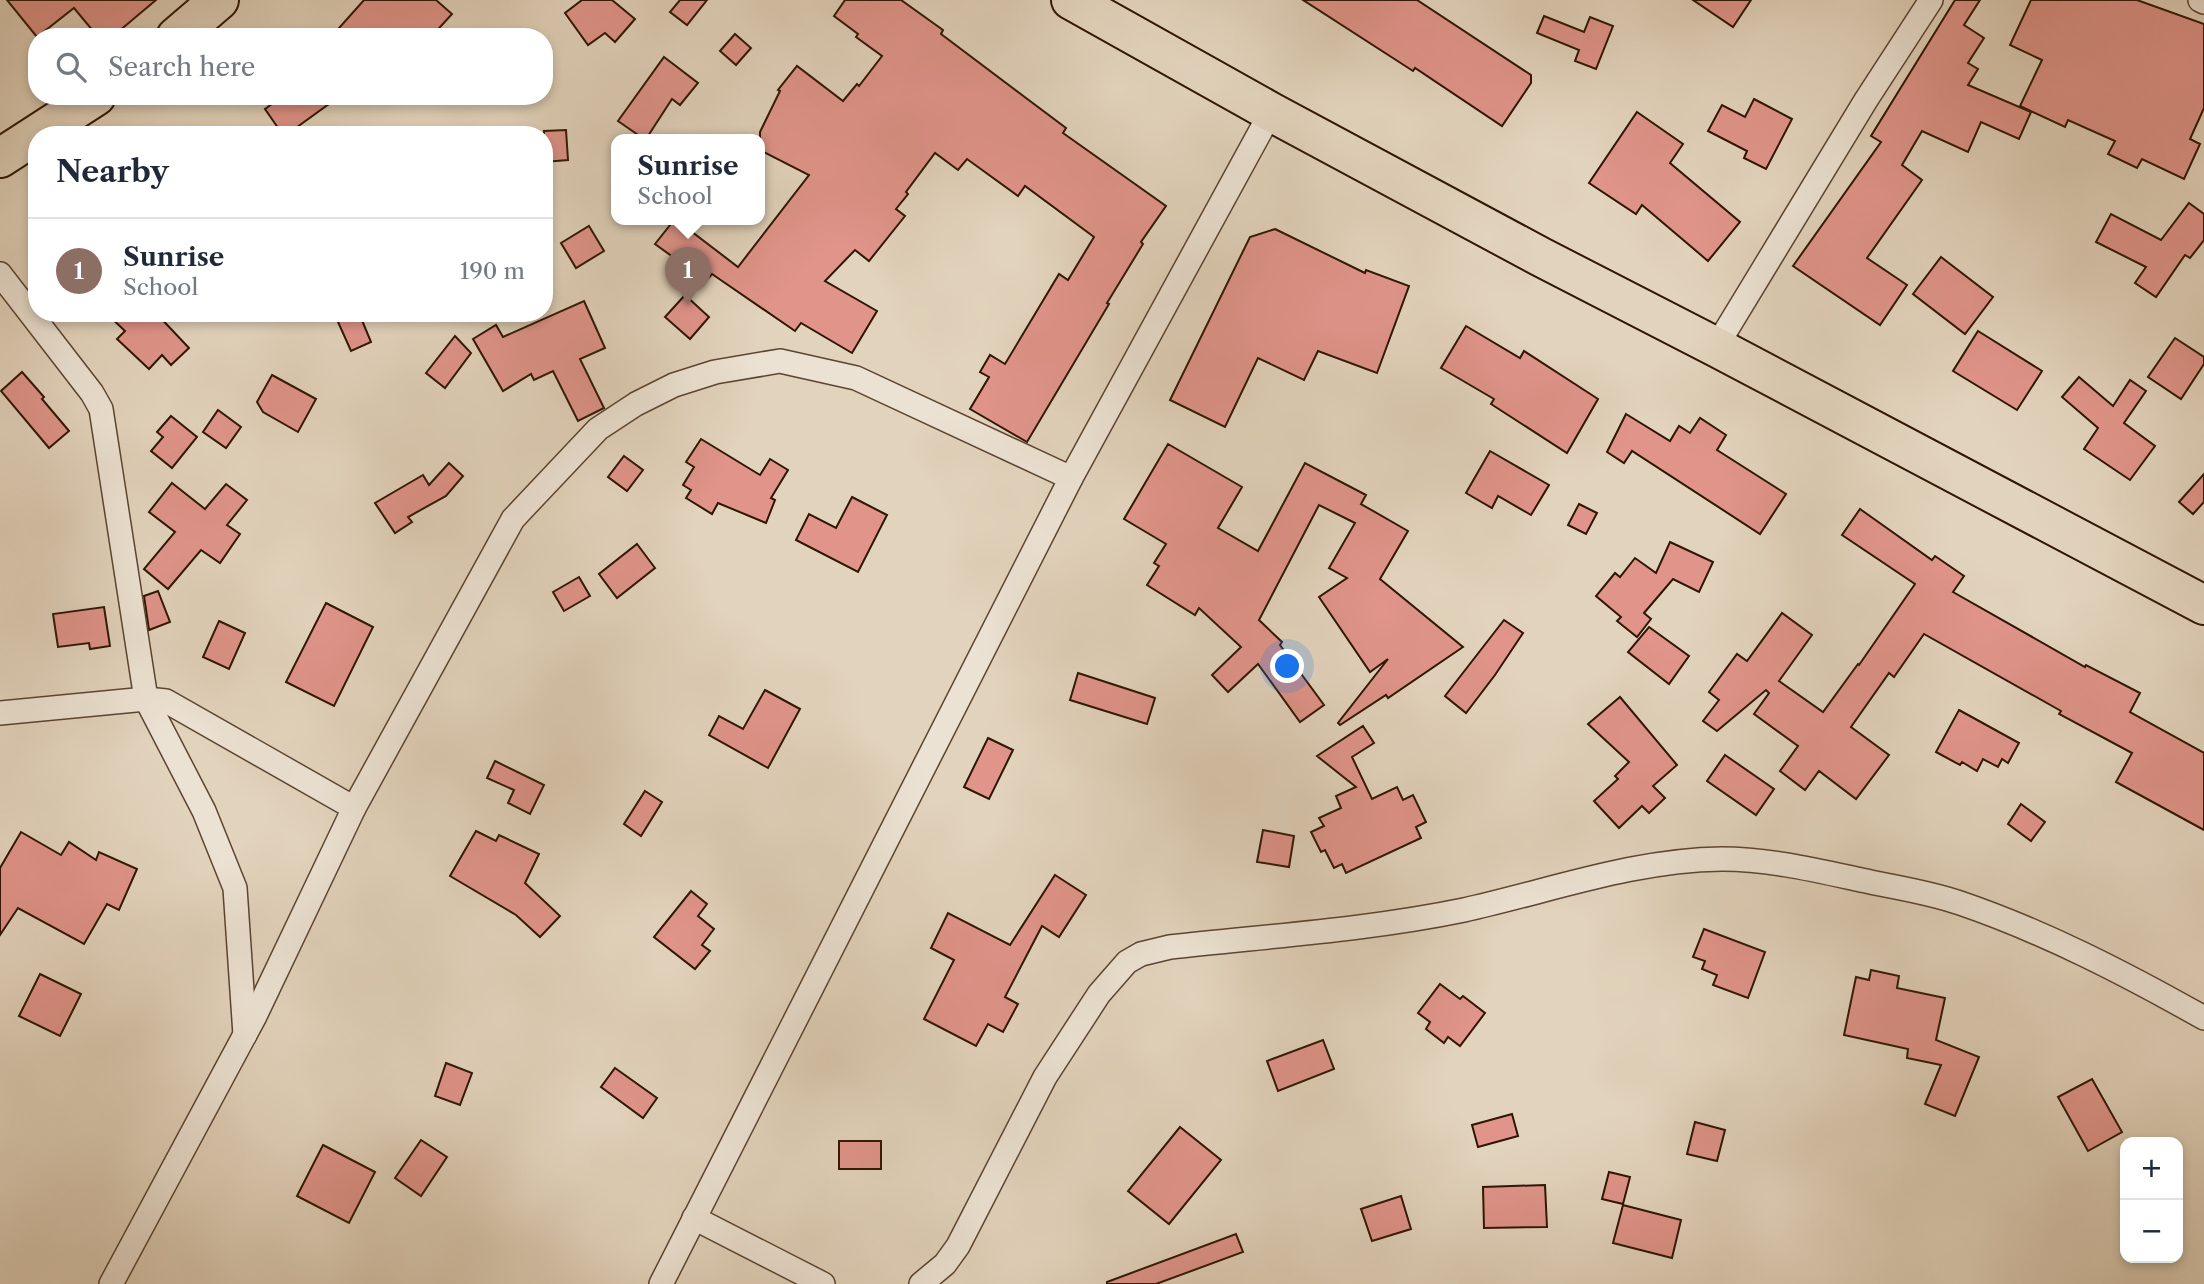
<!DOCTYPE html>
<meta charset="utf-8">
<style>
:root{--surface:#fff;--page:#f2f2f3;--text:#1f2937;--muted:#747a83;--line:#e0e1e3;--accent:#8f2418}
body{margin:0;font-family:"Libre Caslon Text",serif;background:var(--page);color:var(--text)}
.controls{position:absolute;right:21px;bottom:21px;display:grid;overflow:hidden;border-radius:14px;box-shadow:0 4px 10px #0003}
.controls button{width:63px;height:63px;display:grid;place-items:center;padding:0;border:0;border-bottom:2px solid var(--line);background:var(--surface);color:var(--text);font:35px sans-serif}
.you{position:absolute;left:1288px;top:667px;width:24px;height:24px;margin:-18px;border:5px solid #fff;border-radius:50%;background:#1a73e8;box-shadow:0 0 0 10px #1a73e833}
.badge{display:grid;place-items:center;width:46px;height:46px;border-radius:50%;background:var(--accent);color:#fff;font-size:23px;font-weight:700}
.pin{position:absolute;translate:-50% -58px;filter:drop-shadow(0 2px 4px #0008)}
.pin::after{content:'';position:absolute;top:37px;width:24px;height:21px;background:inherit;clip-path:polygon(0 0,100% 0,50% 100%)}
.popup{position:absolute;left:611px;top:134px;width:154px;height:91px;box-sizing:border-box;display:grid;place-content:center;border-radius:14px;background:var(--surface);filter:drop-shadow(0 2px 5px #0005);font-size:23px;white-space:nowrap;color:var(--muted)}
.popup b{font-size:26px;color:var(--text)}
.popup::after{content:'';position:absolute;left:50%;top:100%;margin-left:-14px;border:14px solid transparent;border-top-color:var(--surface)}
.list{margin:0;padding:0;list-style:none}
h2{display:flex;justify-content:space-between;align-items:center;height:91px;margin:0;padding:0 28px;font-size:30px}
h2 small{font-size:23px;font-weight:400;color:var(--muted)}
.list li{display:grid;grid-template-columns:46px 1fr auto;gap:21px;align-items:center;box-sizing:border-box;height:105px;padding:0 28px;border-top:2px solid var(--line)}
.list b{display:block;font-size:26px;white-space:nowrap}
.list p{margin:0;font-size:23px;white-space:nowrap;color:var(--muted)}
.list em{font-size:23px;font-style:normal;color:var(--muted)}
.icon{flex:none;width:38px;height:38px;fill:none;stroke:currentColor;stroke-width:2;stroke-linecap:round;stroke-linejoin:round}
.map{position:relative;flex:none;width:2204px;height:1284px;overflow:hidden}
.search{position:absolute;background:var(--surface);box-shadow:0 4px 10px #0003;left:28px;top:28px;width:525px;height:77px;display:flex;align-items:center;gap:18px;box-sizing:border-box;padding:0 24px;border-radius:28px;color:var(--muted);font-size:26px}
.panel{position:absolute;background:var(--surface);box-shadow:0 4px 10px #0003;left:28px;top:126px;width:525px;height:196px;border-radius:28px}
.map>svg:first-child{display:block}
.building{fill:#e0948a;stroke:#2f1503;stroke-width:2}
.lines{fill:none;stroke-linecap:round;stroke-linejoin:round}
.minor-casing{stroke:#5c4431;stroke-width:26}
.trunk-casing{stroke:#2f1503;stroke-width:42}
.minor{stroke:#ece2d3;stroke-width:23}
.trunk{stroke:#e2d3bc;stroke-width:38}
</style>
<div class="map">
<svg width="2204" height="1284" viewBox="0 0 2204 1284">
<rect width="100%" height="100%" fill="#e2d3bc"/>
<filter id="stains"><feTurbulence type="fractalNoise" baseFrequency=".00286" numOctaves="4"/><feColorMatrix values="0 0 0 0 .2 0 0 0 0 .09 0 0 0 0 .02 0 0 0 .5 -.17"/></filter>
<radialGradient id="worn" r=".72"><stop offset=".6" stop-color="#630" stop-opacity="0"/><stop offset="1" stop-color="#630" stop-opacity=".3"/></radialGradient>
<g class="building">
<polygon points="7,0 156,0 112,37 98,37 74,8 37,37"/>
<polygon points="364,0 436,0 452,14 431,37 331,37"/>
<polygon points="582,0 612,0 635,19 615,42 605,33 588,45 565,13"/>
<polygon points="680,0 707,0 687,25 670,12"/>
<polygon points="845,0 901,0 943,30 941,34 1066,128 1063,133 1166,206 1141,242 1143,244 1107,303 1109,304 1027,442 970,409 989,377 980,372 990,355 1005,364 1059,274 1068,280 1094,237 1025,186 1018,196 967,159 958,170 935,153 906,192 908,194 896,209 905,216 869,261 855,250 825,281 877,311 852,353 801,323 795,331 712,274 706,281 655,244 675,219 738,267 809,175 760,150 760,132 780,91 778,90 797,66 843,101 857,84 859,86 882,56 856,37 858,34 834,16"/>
<polygon points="1303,0 1417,0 1531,75 1531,83 1502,126 1415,68 1413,71"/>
<polygon points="1693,0 1751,0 1733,27"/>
<polygon points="1955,0 1980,0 1964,25 1984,38 1968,63 1978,69 1968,85 2031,112 2019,139 1981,122 1968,152 1922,131 1902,165 1922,180 1867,258 1907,285 1880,325 1793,266 1881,142 1871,136"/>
<polygon points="2031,0 2137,0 2204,24 2204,108 2190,139 2200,144 2184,179 2142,159 2137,168 2108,154 2115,141 2068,120 2065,127 2020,106 2042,60 2010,45"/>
<polygon points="1544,16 1584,32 1590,17 1613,26 1596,69 1575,61 1579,50 1537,33"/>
<polygon points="735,34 751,48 736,65 720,51"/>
<polygon points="664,57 698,83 680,105 672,99 646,139 644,139 618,121"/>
<polygon points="283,96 340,96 286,135 283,135 265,109"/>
<polygon points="1754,99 1792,119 1766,169 1744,158 1747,151 1708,131 1722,105 1745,117"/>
<polygon points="1637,112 1683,144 1670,163 1740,222 1708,261 1642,205 1636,214 1589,183"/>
<polygon points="566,130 568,160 544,162 544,131"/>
<polygon points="2189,203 2204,214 2204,240 2190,258 2185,255 2156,297 2135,283 2146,267 2096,242 2111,214 2161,240"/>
<polygon points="589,226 604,251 576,268 561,243"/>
<polygon points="1275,229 1365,273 1366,270 1409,286 1377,373 1318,351 1304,380 1258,358 1225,427 1170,400 1250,237"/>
<polygon points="1941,257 1993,297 1965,334 1913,294"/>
<polygon points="685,295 709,317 690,339 665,317"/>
<polygon points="584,301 605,348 580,359 604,408 578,421 553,371 534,380 531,374 503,391 473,339 496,325 503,337"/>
<polygon points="106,313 156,313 189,348 171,365 162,355 149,369 117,339 125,331"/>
<polygon points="334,313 359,313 371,342 351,351"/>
<polygon points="1466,326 1520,358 1524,351 1598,399 1567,453 1491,404 1494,399 1441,368"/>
<polygon points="1978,331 2042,371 2017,410 1953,371"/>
<polygon points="455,336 471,353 445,388 426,373"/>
<polygon points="2175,338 2204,357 2204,364 2181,399 2148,377"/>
<polygon points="22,372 44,397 42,399 69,431 49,448 1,391"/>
<polygon points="272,375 316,399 298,432 263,412 257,402"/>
<polygon points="2079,377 2113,406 2130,380 2146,391 2124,423 2155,446 2130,480 2084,449 2098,428 2062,397"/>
<polygon points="218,410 241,427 226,448 203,432"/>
<polygon points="1626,414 1670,441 1679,426 1690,433 1700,418 1726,435 1717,450 1786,494 1760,534 1632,451 1624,463 1607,452"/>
<polygon points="171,416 197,437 172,468 151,451 163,437 157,432"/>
<polygon points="701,439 760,475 770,459 788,470 771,498 775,500 766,523 718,503 712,514 686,498 691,490 683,485 694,467 686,462"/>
<polygon points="1168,444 1242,487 1218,528 1258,551 1305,463 1366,495 1361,504 1408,531 1380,579 1463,647 1388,698 1386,695 1340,725 1338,723 1388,659 1370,672 1319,597 1347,578 1329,568 1355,523 1319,505 1259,620 1282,642 1280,645 1324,705 1300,722 1258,664 1228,692 1212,675 1241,647 1199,608 1195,615 1147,585 1159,566 1154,563 1166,544 1124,519"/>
<polygon points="1490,451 1549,485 1531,515 1498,496 1492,508 1466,493"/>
<polygon points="624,456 643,470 627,491 608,477"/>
<polygon points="449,463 463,476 446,496 408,517 412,522 395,533 375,503 423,475 429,485"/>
<polygon points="2204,474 2204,502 2193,514 2179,502"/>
<polygon points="172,483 205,509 226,484 247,500 227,525 240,534 220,563 201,550 168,589 144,569 175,532 149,512"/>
<polygon points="852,497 887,515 858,572 796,540 809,514 836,528"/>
<polygon points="1579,504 1597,513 1586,534 1568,525"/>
<polygon points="1860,509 1932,560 1935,556 1964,576 1953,592 2085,667 2086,665 2140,693 2130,712 2204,753 2204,830 2116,782 2132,753 2059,714 2061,711 1924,634 1894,677 1889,673 1851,727 1889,755 1856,799 1819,771 1805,790 1780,771 1798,746 1754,714 1769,693 1766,690 1717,731 1703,721 1719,700 1709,692 1737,654 1747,661 1782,613 1812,635 1779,681 1823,712 1858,664 1859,665 1915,584 1842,535"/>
<polygon points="1670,542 1713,562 1699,592 1673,579 1644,613 1651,619 1637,637 1617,621 1621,617 1596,596 1615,573 1620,577 1635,558 1656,573"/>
<polygon points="637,544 655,568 617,598 599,574"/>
<polygon points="579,577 590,596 564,611 553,592"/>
<polygon points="158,591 170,622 149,630 144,596"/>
<polygon points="326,603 373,627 334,706 286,682"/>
<polygon points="104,607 110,646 90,649 89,643 58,647 53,614"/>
<polygon points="1504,620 1523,633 1495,675 1466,713 1445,696"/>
<polygon points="219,621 245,633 229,669 203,657"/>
<polygon points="1649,627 1689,656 1669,684 1628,652"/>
<polygon points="1078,673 1155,698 1147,724 1070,700"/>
<polygon points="765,690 800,709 768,768 709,735 719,716 743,729"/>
<polygon points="1620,697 1677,765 1653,786 1665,798 1649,813 1642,806 1619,828 1594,801 1618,779 1615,776 1629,762 1588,724"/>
<polygon points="1959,710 2019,743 2008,763 2002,759 1998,767 1983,759 1977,771 1962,762 1960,765 1936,752"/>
<polygon points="1363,726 1374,743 1352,757 1372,799 1397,787 1403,800 1413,795 1426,822 1416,827 1421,838 1346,873 1342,864 1334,868 1325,850 1321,852 1311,832 1324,826 1319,818 1341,808 1336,796 1356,787 1317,756"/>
<polygon points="988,738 1013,750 989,799 964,787"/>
<polygon points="1725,755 1774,789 1756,815 1707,781"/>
<polygon points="495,761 544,785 530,814 508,803 514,790 487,778"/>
<polygon points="645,791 662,802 641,836 624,824"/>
<polygon points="2021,804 2045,822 2031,841 2008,824"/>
<polygon points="1263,830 1294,836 1289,867 1257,862"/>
<polygon points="476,831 496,841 499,835 539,854 525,883 560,916 540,937 516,915 450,876"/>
<polygon points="21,832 61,855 69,842 96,860 99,852 137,869 119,910 107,904 84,944 18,908 0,935 0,868"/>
<polygon points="1055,875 1086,895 1059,937 1042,926 1005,997 1018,1004 1003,1032 988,1024 976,1046 924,1019 954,960 931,948 948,913 1010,945"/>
<polygon points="691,891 707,904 698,916 714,929 702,945 710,951 695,969 654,937"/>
<polygon points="1704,929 1765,952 1748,998 1713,985 1717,975 1702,969 1705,961 1693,957"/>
<polygon points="1871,970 1899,976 1897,988 1945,998 1936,1040 1979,1057 1955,1116 1925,1104 1941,1065 1907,1058 1908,1049 1844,1035 1856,977 1869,980"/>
<polygon points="40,974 81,994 60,1036 19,1016"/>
<polygon points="1440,984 1460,999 1463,996 1485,1013 1460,1046 1448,1037 1444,1043 1426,1029 1430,1022 1418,1013"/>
<polygon points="1323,1040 1334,1069 1278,1091 1267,1061"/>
<polygon points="446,1063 472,1073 460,1105 435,1096"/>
<polygon points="615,1068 657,1098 643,1118 601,1087"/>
<polygon points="2092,1079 2122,1132 2088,1151 2058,1097"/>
<polygon points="1512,1114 1518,1136 1478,1147 1472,1125"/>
<polygon points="1695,1122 1725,1130 1717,1161 1687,1154"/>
<polygon points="1180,1127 1221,1160 1169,1224 1128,1191"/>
<polygon points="421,1140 447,1157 421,1196 395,1178"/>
<rect x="839" y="1141" width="42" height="28"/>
<polygon points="323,1145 375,1172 349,1223 297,1196"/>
<polygon points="1609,1172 1630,1177 1623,1204 1602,1199"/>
<polygon points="1545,1185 1547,1227 1484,1228 1483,1187"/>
<polygon points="1401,1196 1411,1229 1372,1241 1361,1209"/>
<polygon points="1623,1205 1681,1220 1672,1258 1613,1243"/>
<polygon points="1236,1234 1243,1252 1156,1284 1107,1284 1107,1282"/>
</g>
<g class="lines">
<defs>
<g id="minor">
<polyline points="2200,0 2204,2"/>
<polyline points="0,274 92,393 101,409 146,699 204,811 235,888 245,1035"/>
<polyline points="1716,347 1866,100 1931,0"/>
<polyline points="0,713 146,699 166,701 354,808"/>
<polyline points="694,1218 823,1284"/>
<polyline points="111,1284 255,1016 354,808 513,519 598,429 636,404 674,385 715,372 780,361 856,378 1071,478"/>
<polyline points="661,1284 1071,478 1271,112"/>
<path d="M 921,1284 L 945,1264 L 958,1246 L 1045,1077 L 1099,994 L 1127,962 L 1141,954 L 1170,947 C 1268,936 1367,930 1464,910 C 1550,891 1633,860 1722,859 C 1769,859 1815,870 1861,880 C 1893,887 1929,892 1960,903 C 2045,932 2126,974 2204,1018"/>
</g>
<g id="trunk">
<polyline points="1071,0 1271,112 1541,257 1716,347 2204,605"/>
<polyline points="176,37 219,0"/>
<polyline points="0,158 96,96"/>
</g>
</defs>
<use href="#minor" class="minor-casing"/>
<use href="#trunk" class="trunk-casing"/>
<use href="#minor" class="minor"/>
<use href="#trunk" class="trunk"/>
</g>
<rect width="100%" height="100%" filter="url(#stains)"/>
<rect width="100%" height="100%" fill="url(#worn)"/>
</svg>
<div class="controls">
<button>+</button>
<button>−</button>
</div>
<div class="you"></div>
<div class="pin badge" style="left:688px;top:305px;background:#8d6e63">1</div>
<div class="popup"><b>Sunrise</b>School</div>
<div class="search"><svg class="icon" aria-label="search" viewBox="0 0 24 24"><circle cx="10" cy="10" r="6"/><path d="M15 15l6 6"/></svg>Search here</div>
<section class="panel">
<h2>Nearby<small></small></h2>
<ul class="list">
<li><span class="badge" style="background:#8d6e63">1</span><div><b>Sunrise</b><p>School</p></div><em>190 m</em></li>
</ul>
</section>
</div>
